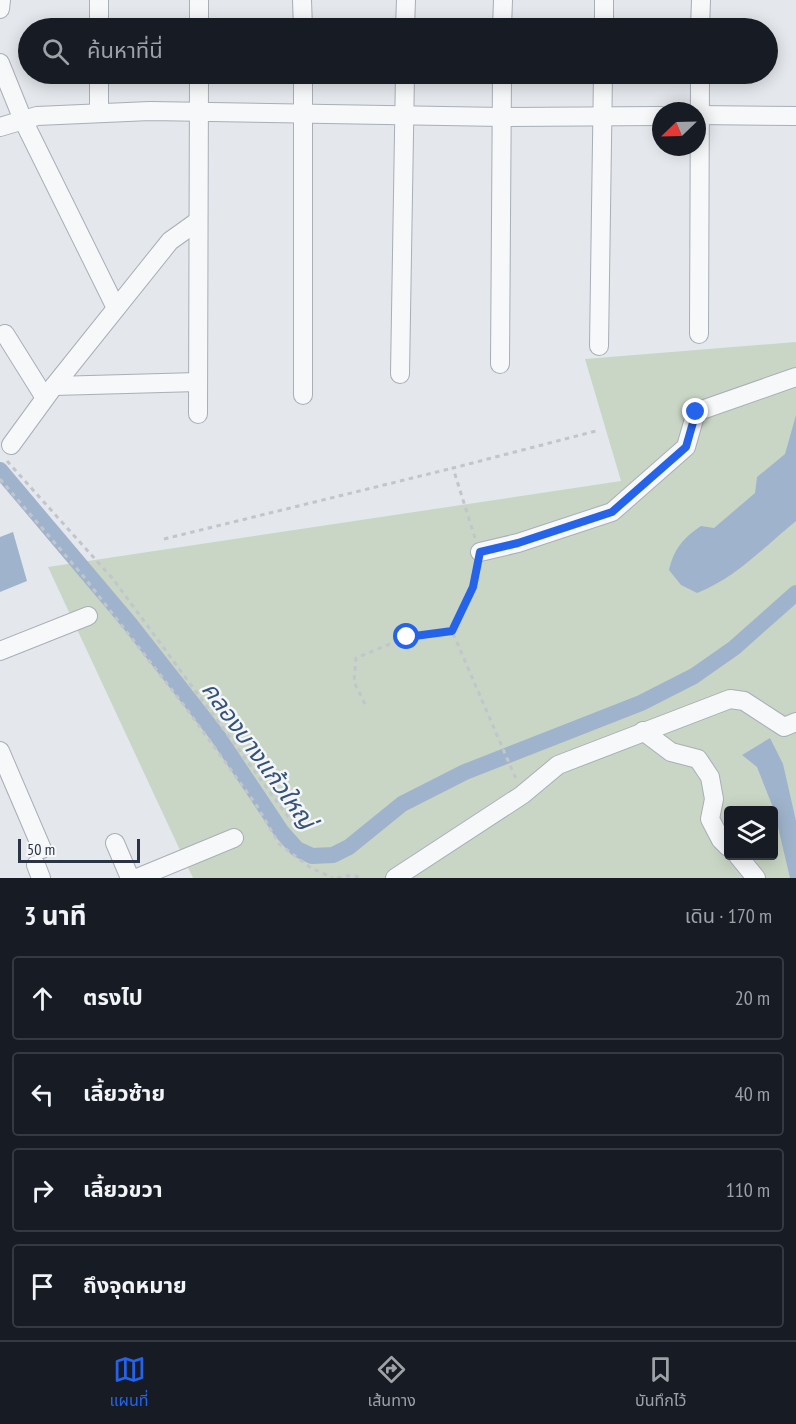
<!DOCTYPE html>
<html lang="th">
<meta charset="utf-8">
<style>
:root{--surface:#171b24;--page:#242831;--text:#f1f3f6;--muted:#9ea1a6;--line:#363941;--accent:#2563eb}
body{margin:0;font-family:"PT Sans Narrow","Noto Sans Thai",sans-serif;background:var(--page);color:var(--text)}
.controls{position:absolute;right:18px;bottom:18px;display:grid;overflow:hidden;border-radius:6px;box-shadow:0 3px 15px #0003}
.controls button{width:54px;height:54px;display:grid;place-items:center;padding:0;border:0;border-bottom:2px solid var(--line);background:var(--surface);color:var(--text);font:30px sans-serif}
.compass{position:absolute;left:652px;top:102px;width:54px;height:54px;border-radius:50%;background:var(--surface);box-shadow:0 3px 15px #0003;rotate:247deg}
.scale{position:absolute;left:18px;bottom:15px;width:122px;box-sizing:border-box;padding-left:6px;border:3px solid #2b3445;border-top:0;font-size:16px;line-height:21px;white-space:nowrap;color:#2b3445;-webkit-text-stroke:4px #f4f6f9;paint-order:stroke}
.stop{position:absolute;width:18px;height:18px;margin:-14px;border:4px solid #2563eb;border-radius:50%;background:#fff}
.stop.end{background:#2563eb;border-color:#fff;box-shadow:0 2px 6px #0008}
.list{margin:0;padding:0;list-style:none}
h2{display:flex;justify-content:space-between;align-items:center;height:78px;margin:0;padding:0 24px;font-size:26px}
h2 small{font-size:20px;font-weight:400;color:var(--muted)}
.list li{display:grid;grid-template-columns:39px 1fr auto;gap:18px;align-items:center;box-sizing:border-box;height:84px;margin:0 12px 12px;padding:0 12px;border:2px solid var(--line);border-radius:6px}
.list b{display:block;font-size:22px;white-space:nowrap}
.list em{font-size:20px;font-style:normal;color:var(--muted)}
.icon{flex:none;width:33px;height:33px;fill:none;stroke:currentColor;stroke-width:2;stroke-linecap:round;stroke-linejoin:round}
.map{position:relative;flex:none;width:796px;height:878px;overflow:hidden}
.search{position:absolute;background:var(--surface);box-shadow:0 3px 15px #0003;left:18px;right:18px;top:18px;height:66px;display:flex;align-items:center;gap:15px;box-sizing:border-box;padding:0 21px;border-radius:33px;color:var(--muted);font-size:22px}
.sheet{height:462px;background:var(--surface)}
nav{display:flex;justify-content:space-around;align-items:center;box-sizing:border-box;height:84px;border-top:2px solid var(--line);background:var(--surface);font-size:16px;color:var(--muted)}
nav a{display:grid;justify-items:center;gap:3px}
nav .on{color:var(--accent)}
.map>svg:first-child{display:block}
.green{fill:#c9d6c5;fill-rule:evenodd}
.water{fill:#9fb4cc}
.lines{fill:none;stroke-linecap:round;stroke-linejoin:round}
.canal{stroke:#9fb4cc;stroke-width:16}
.minor-casing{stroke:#a9aeb7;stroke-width:20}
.path{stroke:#c2c5cb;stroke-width:3;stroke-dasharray:4.5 4.5;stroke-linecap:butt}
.minor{stroke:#f7f8fa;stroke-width:18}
.route{stroke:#2563eb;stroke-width:8}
.labels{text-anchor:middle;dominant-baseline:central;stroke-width:5;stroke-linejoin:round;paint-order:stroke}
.water-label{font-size:24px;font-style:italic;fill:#34527a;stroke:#f4f6f9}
</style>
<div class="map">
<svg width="796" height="878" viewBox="0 0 796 878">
<rect width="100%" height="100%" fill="#e4e7ec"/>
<path class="green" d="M 796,342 L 796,878 L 193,878 L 48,567 L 621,481 L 585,359 ZM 728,810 L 774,810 L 774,856 L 728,856 Z"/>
<g class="water">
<path d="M 796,415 L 796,521 C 764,547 736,578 697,593 L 681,585 L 669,570 C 674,549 683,538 701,526 L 714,528 L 755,493 L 757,477 L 785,454 Z"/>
<polygon points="13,532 27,581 0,592 0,537"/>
<polygon points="770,738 783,764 796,821 796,878 790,878 774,810 757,767 742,755"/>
</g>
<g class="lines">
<polyline class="canal" points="0,470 130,624 217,735 281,831 297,849 312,856 333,855 349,847 402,804 465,772 641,703 694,676 734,648 796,593"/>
<defs>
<g id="minor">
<polyline points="99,0 99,28"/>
<polyline points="302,0 303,28"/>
<polyline points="0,9 1,0"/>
<polyline points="199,28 199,0"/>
<polyline points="405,28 406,0"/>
<polyline points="502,28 503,0"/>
<polyline points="604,28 604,0"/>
<polyline points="700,28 701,0"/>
<polyline points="0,63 23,120 116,308"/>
<polyline points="99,74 99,113"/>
<polyline points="303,74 303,395"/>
<polyline points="697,115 796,116"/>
<polyline points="0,127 37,116 150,111 502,117 661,116"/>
<polyline points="5,334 45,398"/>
<polyline points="699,334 700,74"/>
<polyline points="599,346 603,74"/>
<polyline points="500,364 502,74"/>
<polyline points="400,374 405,74"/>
<polyline points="54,386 198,382"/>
<polyline points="198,414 199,74"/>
<polyline points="11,445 54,386 170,241 198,221"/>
<polyline points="480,552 518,543 612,512 686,447 696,412 796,377"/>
<polyline points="0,651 88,616"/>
<polyline points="643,731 671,752 698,759 710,777 714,799 710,819 721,840 728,847"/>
<polyline points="0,751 42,849"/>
<polyline points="115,843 130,878"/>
<polyline points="738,856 756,878"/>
<polyline points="36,865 41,878"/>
<polyline points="137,878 234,838"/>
<polyline points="395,878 522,795 558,765 730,699 744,701 784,727 796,722"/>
</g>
</defs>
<use href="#minor" class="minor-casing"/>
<g class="path">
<polyline points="7,461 113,579 294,825"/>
<polyline points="0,479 84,577 186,708 257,806 279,844 311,868 333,878"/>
<polyline points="475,538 453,468 596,431"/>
<polyline points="164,539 453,468"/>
<polyline points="477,567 473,587 452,631 516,779"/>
<polyline points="365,704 354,682 356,658 407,637 452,631"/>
<polyline points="337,878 353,875 360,878"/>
</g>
<use href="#minor" class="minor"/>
</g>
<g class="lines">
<polyline class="route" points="407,637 452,631 473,587 480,552 518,543 612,512 686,447 696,412"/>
</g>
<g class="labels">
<g class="water-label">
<text transform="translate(259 755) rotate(54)">คลองบางแก้วใหญ่</text>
</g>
</g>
</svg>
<div class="controls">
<button><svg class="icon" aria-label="layers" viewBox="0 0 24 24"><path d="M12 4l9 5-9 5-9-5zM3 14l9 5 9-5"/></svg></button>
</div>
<svg class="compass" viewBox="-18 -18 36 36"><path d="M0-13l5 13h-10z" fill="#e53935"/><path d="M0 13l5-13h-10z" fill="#9ea1a6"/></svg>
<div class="scale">50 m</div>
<div class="stop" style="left:407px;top:637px"></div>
<div class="stop end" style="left:696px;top:412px"></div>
<div class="search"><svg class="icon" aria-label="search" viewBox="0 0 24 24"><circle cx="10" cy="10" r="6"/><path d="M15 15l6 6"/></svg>ค้นหาที่นี่</div>
</div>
<section class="sheet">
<h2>3 นาที<small>เดิน · 170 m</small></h2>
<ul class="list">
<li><svg class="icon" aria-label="ahead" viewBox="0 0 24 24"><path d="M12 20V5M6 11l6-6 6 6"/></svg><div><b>ตรงไป</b></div><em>20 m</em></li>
<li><svg class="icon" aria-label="left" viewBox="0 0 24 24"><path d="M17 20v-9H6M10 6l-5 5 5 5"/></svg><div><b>เลี้ยวซ้าย</b></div><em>40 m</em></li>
<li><svg class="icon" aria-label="right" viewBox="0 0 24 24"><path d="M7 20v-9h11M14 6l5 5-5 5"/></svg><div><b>เลี้ยวขวา</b></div><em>110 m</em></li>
<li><svg class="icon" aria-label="arrive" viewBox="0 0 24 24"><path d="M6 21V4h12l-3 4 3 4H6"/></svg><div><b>ถึงจุดหมาย</b></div></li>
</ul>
</section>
<nav>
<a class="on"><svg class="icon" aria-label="map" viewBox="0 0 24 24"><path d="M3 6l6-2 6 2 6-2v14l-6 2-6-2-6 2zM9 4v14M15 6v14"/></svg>แผนที่</a>
<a><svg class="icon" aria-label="directions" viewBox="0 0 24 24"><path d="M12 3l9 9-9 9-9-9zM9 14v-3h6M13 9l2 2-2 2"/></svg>เส้นทาง</a>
<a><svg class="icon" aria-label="saved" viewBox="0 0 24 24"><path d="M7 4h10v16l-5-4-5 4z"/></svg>บันทึกไว้</a>
</nav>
